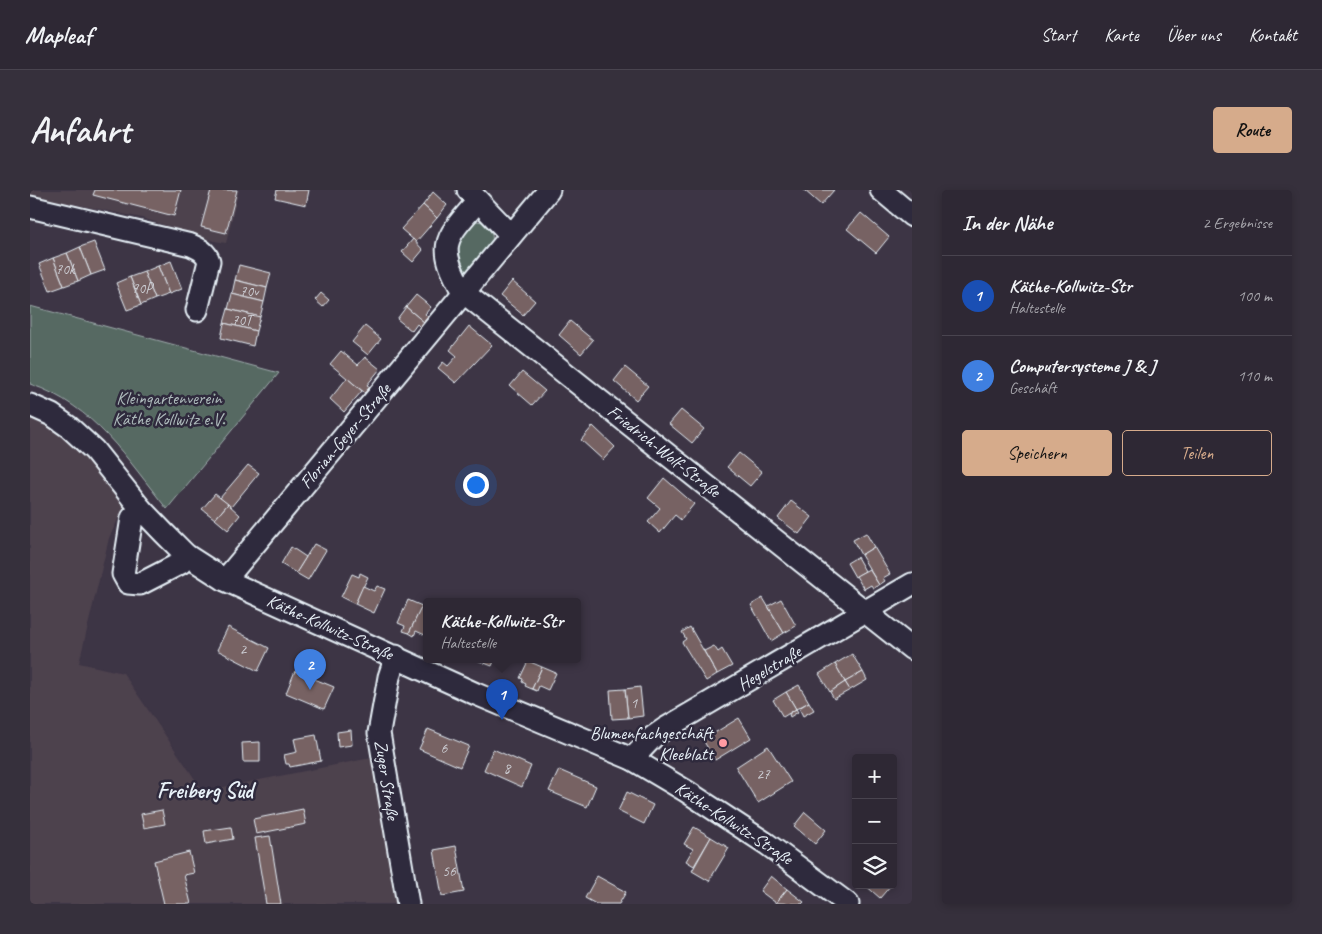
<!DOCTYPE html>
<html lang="de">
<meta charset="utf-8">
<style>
:root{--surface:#2e2834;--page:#36303c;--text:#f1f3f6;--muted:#a7a6ac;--line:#49444f;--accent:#d6ab8b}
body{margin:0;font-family:Caveat,sans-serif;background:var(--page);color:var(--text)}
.controls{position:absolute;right:15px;bottom:15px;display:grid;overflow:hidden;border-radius:5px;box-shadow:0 2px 8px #0003}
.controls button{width:45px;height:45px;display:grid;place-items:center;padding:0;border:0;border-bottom:1px solid var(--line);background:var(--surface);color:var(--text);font:25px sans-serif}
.you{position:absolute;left:445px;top:294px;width:18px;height:18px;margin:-12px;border:4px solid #fff;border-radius:50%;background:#1a73e8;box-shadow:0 0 0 8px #1a73e833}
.badge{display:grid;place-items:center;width:32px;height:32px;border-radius:50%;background:var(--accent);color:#fff;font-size:16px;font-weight:700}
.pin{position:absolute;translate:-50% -41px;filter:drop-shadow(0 1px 2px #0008)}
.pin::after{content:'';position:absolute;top:26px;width:18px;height:15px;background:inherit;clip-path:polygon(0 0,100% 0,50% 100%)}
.popup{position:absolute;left:393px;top:408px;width:158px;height:65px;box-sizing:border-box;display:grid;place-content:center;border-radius:5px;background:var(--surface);filter:drop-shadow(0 1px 4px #0005);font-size:16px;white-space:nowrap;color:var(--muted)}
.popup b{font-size:19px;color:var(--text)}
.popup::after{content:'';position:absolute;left:50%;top:100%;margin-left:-10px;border:10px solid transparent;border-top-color:var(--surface)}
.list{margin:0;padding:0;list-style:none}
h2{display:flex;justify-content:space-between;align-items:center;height:65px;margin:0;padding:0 20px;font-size:21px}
h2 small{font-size:16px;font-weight:400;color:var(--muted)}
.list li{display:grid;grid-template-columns:32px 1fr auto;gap:15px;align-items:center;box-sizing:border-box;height:80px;padding:0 20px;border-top:1px solid var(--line)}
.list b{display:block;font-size:19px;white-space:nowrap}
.list p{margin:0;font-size:16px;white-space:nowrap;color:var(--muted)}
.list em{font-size:16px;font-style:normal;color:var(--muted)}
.actions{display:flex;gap:10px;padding:15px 20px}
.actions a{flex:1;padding:11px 0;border:1px solid var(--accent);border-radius:5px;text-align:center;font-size:18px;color:var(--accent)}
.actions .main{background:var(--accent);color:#111}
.icon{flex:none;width:28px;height:28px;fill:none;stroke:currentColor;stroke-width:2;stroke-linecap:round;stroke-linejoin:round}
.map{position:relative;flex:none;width:882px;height:714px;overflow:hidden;border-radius:5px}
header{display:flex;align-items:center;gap:30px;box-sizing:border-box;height:70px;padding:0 25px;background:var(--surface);border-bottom:1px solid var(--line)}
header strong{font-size:24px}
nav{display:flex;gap:28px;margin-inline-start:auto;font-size:18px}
.intro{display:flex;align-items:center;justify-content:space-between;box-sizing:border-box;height:120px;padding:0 30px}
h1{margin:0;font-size:35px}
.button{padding:12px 22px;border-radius:5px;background:var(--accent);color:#111;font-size:18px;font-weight:700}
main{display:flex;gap:30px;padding:0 30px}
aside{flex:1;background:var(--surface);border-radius:5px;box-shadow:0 2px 8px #0003}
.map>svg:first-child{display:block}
.built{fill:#4e424e}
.green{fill:#566962;stroke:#9fadad}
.building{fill:#776264;stroke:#e8f1f8}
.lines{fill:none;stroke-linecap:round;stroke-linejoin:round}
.minor-casing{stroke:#e8f1f8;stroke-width:25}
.minor{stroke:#2f2a3d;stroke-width:21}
.poi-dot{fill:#ff9aa2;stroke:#2f2a3d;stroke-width:2}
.labels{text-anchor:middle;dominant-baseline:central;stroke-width:5;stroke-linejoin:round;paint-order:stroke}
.number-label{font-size:15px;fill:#cccdd3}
.park-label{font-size:18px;fill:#aebbbc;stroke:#2f2a3d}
.street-label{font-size:18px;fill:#e8f1f8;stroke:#2f2a3d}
.poi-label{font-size:18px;fill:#e8f1f8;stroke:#2f2a3d;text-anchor:end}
.district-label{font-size:22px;font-weight:bold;fill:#e8f1f8;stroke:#2f2a3d}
</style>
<header>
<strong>Mapleaf</strong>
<nav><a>Start</a><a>Karte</a><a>Über uns</a><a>Kontakt</a></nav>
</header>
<div class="intro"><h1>Anfahrt</h1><a class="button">Route</a></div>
<main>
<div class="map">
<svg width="882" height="714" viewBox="0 0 882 714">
<rect width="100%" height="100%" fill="#3d3545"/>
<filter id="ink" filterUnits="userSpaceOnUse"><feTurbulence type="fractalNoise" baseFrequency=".02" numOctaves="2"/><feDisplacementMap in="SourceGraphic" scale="10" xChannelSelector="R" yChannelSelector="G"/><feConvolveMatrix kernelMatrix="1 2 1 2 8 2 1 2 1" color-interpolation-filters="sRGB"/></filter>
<g filter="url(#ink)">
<g class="built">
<polygon points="0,0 209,0 196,53 185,51 112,28 0,5"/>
<polygon points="0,223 34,245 59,266 96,313 79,348 49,473 93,483 173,601 346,567 373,714 0,714"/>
</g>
<g class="green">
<polygon points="446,31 454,32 462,44 463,56 438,83 432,83 423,55 437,35"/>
<path d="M 0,116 L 249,183 L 137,319 C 96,268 65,216 0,194 Z"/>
</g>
<g class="building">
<polygon points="65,0 151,0 144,26 63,5"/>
<polygon points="181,0 207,0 196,43 171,37"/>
<polygon points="247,0 279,0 276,15 245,8"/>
<polygon points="774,0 804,0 791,15"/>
<polygon points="403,2 417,15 407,28 393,15"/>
<polygon points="393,15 407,28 386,52 371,39"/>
<polygon points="831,23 859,47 846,63 817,39"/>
<polygon points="383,49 393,60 383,72 372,62"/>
<polygon points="64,52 75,80 61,85 50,57"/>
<polygon points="50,57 61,85 48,91 37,63"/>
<polygon points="37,63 48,91 34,96 23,68"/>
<polygon points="23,68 34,96 20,101 9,74"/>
<polygon points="141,71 152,99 139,104 128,76"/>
<polygon points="209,75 241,83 237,98 205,90"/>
<polygon points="128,76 139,104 125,109 114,82"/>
<polygon points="114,82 125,109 111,115 100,87"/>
<polygon points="100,87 111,115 97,120 86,93"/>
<polygon points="205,90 237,98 234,112 202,104"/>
<polygon points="482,91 505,111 493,125 470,106"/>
<polygon points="291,103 299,110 293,117 285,110"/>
<polygon points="202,104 234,112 230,127 198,119"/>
<polygon points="386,105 401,117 395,124 399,128 395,133 376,117"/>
<polygon points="376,117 395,133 391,138 387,134 382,141 367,129"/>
<polygon points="198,119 230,127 226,141 194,133"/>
<polygon points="540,131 563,150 551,164 529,145"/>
<polygon points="194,133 226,141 223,156 191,148"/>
<polygon points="335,136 351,149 338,165 322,152"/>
<polygon points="439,136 462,155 426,193 408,178 413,172 418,176 427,166 420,160"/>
<polygon points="311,161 328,175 335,167 350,179 337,195 340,197 335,203 300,174"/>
<polygon points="595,177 618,196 606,210 584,191"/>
<polygon points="492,182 515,201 502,215 480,196"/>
<polygon points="317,188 332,201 314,222 300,209"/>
<polygon points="651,220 674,239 662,253 639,234"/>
<polygon points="563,236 585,257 573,270 551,250"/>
<polygon points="709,263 732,282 720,296 697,277"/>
<polygon points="218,275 229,283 201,317 190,308"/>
<polygon points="634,288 664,314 651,330 645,325 630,343 618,332 630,318 618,308"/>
<polygon points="185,304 198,314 185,329 172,319"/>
<polygon points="761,311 782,327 769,344 748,328"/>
<polygon points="198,314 210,325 198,340 185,329"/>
<polygon points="836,343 844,357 831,365 823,350"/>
<polygon points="284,354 296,360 278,390 266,383"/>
<polygon points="261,357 276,367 266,383 251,374"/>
<polygon points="844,357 860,384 853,388 855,391 849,395 831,365"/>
<polygon points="827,367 835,381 825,387 817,373"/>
<polygon points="839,379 849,395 843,398 841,395 834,399 826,386"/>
<polygon points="330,383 338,387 325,414 311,407 322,384 329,387"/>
<polygon points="333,396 344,401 347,396 355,399 344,423 325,414"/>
<polygon points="733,408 754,443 741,451 721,415"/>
<polygon points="751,409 766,436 754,443 738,416"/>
<polygon points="378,410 392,416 379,443 373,441 375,436 368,433"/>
<polygon points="392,416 397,419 397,440 395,445 386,441 384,446 379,443"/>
<polygon points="198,437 239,458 228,481 187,460"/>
<polygon points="660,437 687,484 676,491 652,452 656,449 652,442"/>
<polygon points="684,456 688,462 692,459 702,476 687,484 674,461"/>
<polygon points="822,464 833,482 815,492 805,474"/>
<polygon points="444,469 465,469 462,476"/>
<polygon points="498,471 512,477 502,499 495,496 496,494 492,492 493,489 490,488"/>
<polygon points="805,474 815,492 800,502 789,484"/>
<polygon points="512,477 526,483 518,500 509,496 507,501 502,499"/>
<polygon points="265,481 304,497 294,519 256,503"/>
<polygon points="833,482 837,490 820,500 815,492"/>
<polygon points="815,492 820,500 804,509 800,502"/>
<polygon points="769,495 779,512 766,519 756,502"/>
<polygon points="610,497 613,526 598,528 595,499"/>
<polygon points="595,499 598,528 582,529 580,500"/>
<polygon points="756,502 766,519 753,527 743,510"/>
<polygon points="779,512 784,520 773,526 769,518"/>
<polygon points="766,519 768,522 760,527 759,524"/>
<polygon points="709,528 721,548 685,570 673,550"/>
<polygon points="398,539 439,556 430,577 389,559"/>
<polygon points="321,540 322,555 308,557 307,542"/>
<polygon points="286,545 291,571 260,577 259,574 256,574 254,565 267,562 264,549"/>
<polygon points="230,552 230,572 213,572 212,553"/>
<polygon points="738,556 761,592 728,613 706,577"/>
<polygon points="463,559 501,576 492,597 454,580"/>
<polygon points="529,580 566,596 557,617 519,601"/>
<polygon points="597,602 623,615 614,634 588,621"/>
<polygon points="273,619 276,634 226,644 223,629"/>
<polygon points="132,620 135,634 114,638 111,624"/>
<polygon points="775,622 796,640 785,654 764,636"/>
<polygon points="201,637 203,649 176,654 174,641"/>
<polygon points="664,637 681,647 664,676 656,671 663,659 654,654"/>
<polygon points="240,646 251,714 236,714 225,648"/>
<polygon points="681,647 699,658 679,691 662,681"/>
<polygon points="426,656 434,702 412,706 404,660"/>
<polygon points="159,662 164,683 154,685 161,714 134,714 124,671"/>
<polygon points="567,686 596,702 589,714 566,714 555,708"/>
<polygon points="741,686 757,699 746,713 730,701"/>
<polygon points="835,695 861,695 850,708"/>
<polygon points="757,699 774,712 772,714 746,713"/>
</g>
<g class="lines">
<defs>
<g id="minor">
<polyline points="438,0 481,45"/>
<polyline points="851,0 882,26"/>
<path d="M 448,11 C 415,49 406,54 433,102 L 882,459"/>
<path d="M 0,17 L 161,55 C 170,59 176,62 179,71 L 167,120"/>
<polyline points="0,215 22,225 39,237 64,260 111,319 134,343 156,365 195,390 446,504 602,569 656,601 737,654 818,714"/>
<polyline points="111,319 102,328 93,384 98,393 110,394 151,373 156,365"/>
<polyline points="195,390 519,0"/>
<polyline points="366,466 359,487 349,543 378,714"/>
<polyline points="602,569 623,547 636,538 882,394"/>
</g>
</defs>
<use href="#minor" class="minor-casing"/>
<use href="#minor" class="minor"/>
</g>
</g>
<circle class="poi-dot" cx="693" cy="553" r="5"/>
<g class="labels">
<g class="number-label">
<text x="35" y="79">70k</text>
<text x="112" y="98">70P</text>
<text x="219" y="101">70v</text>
<text x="212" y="130">70T</text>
<text x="213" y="459">2</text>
<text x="604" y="513">1</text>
<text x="414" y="558">6</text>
<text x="477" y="578">8</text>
<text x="733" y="584">27</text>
<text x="419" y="681">56</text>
</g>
<g class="park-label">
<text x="139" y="208">Kleingartenverein<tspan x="139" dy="21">Käthe Kollwitz e.V.</tspan></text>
</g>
<g class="street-label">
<text transform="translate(315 246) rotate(-50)">Florian-Geyer-Straße</text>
<text transform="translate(634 261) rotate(38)">Friedrich-Wolf-Straße</text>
<text transform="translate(300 437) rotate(24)">Käthe-Kollwitz-Straße</text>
<text transform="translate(739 478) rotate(-31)">Hegelstraße</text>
<text transform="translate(357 590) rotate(81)">Zuger Straße</text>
<text transform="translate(704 633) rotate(33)">Käthe-Kollwitz-Straße</text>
</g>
<g class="poi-label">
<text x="683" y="543">Blumenfachgeschäft<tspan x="683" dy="21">Kleeblatt</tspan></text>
</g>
<g class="district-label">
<text x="175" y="601">Freiberg Süd</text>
</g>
</g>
</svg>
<div class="controls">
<button>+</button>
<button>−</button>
<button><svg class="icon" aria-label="layers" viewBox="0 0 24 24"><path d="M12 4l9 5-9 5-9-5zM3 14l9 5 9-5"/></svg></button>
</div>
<div class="you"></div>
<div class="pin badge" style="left:472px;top:530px;background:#1a4fb4">1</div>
<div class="popup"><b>Käthe-Kollwitz-Str</b>Haltestelle</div>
<div class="pin badge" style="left:280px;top:500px;background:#3f7fe0">2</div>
</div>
<aside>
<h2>In der Nähe<small>2 Ergebnisse</small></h2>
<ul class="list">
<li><span class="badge" style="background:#1a4fb4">1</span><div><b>Käthe-Kollwitz-Str</b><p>Haltestelle</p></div><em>100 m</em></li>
<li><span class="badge" style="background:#3f7fe0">2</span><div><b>Computersysteme J &amp; J</b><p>Geschäft</p></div><em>110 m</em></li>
</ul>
<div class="actions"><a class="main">Speichern</a><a>Teilen</a></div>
</aside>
</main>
